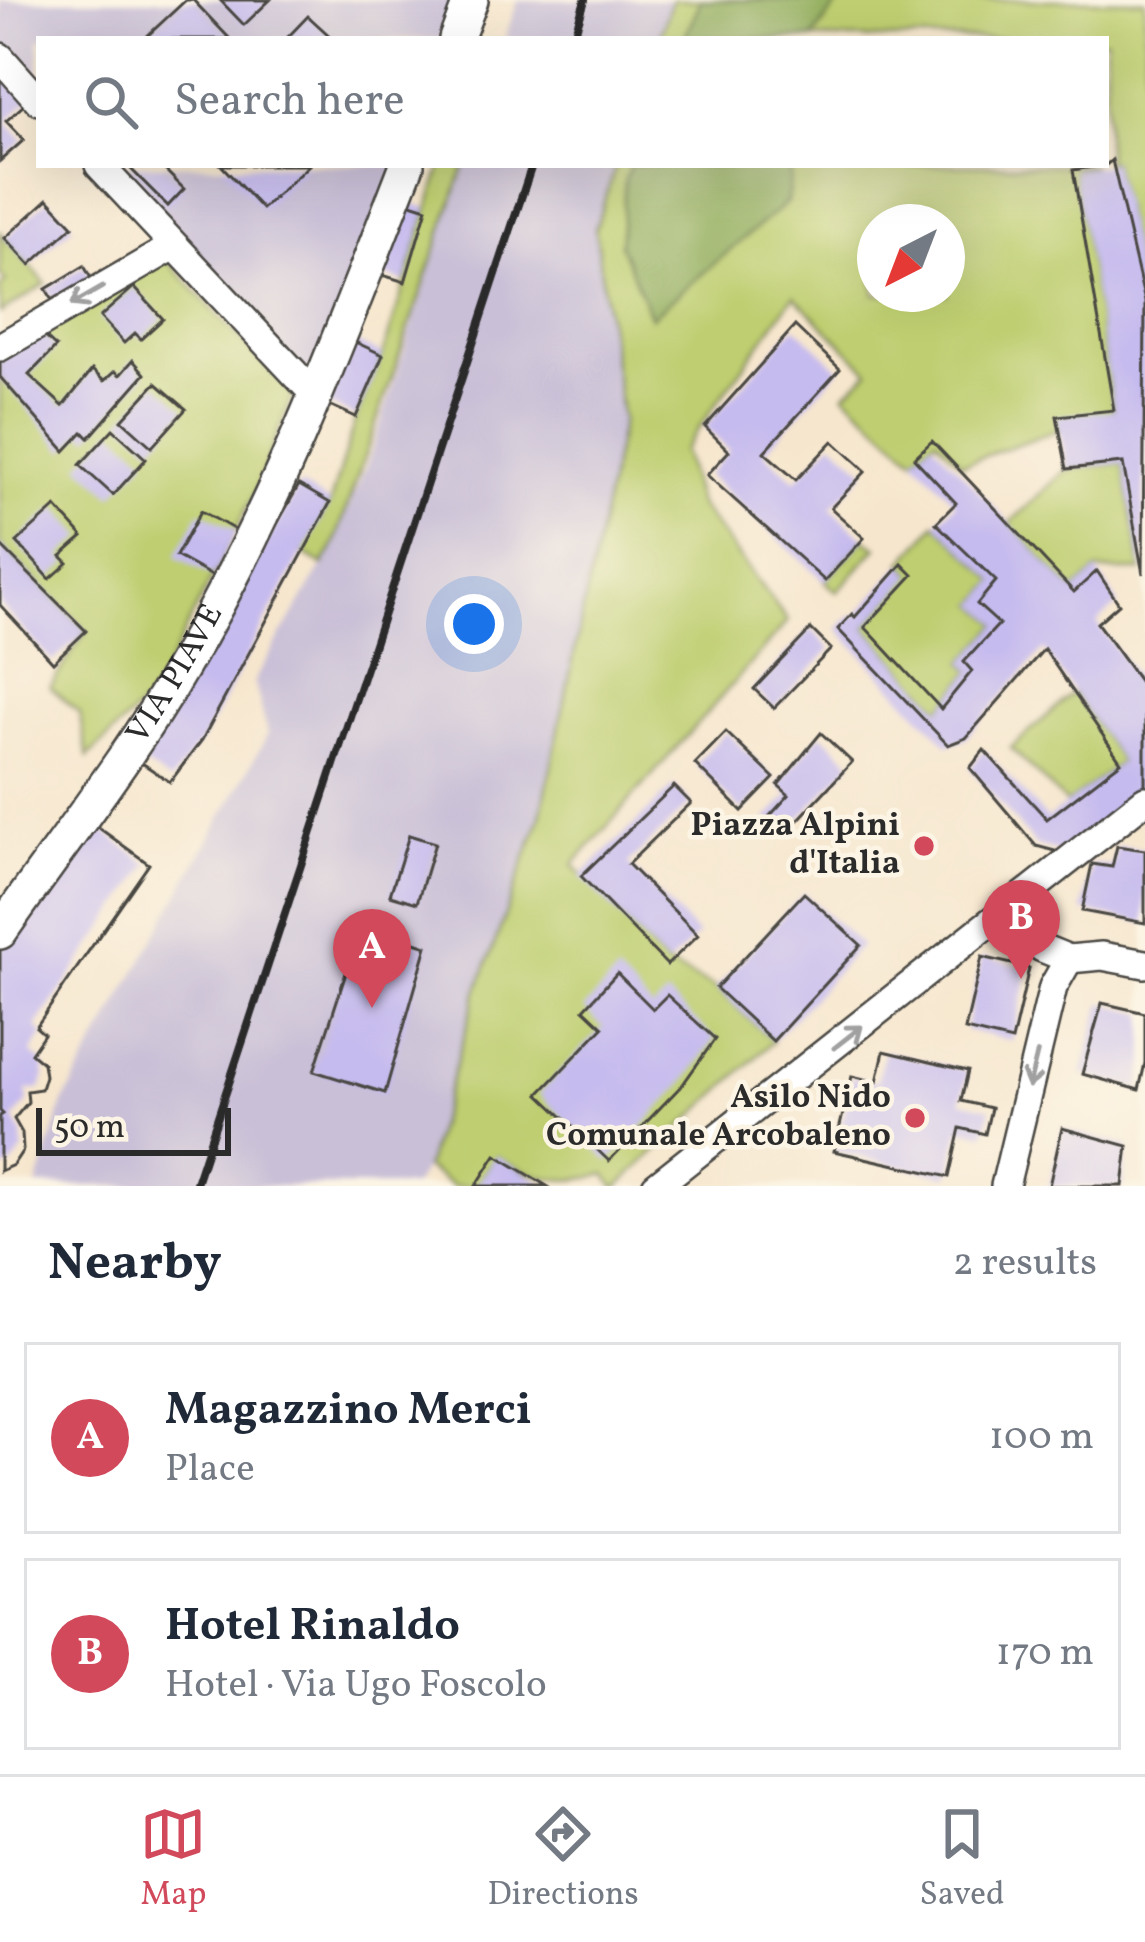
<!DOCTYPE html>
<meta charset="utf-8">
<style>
:root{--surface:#fff;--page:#f2f2f3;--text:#1f2937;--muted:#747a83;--line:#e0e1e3;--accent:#d1495b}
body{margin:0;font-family:Vollkorn,serif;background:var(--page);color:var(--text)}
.compass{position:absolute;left:857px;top:204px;width:108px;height:108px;border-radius:50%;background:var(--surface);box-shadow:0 12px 48px #0002;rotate:222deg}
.scale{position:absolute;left:36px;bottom:30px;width:195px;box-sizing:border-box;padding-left:12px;border:6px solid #2b2b2b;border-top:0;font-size:33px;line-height:42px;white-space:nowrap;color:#2b2b2b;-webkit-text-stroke:9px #fcf5e5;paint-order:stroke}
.you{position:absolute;left:474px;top:624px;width:42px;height:42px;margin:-30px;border:9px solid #fff;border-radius:50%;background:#1a73e8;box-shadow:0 0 0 18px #1a73e833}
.badge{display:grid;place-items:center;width:78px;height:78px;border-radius:50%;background:var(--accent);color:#fff;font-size:39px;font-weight:700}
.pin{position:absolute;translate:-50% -99px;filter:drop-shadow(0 3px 6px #0008)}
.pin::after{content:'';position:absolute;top:63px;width:42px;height:36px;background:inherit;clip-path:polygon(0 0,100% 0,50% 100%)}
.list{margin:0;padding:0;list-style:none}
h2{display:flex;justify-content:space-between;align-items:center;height:156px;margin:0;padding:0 48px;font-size:51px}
h2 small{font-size:39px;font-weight:400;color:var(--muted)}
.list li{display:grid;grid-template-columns:78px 1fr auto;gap:36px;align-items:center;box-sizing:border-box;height:192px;margin:0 24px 24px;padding:0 24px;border:3px solid var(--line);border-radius:0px}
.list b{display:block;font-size:45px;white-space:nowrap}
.list p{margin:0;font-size:39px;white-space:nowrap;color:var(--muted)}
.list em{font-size:39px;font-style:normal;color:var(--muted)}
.icon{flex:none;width:66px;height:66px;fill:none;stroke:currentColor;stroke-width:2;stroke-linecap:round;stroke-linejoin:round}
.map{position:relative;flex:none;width:1145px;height:1186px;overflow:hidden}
.search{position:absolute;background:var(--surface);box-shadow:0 12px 48px #0002;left:36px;right:36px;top:36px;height:132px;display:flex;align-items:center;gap:30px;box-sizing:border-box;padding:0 42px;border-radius:0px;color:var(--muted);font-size:45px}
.sheet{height:588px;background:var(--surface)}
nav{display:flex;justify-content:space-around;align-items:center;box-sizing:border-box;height:168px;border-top:3px solid var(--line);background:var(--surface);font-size:33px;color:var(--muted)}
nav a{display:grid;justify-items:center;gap:6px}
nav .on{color:var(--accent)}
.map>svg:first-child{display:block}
.industrial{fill:#c9bfd7}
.green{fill:#bece70;stroke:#747c4e;stroke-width:3;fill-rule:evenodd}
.forest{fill:#96b162;stroke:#606e46;stroke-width:3}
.building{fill:#c6bbee}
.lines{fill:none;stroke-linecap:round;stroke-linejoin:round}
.minor-casing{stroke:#494743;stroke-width:32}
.major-casing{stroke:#494743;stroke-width:38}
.minor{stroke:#fff;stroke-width:27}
.major{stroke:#fff;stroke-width:33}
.rail{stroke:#2b2b2b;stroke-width:8}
.oneway{stroke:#a0a0a0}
.poi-dot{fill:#d1495b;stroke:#fcf5e5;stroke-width:4.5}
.labels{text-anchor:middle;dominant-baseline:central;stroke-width:9;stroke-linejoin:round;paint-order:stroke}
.street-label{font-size:33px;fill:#2b2b2b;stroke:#fcf5e5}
.poi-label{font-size:33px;font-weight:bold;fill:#2b2b2b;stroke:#fcf5e5;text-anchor:end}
</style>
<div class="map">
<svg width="1145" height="1186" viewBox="0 0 1145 1186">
<rect width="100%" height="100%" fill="#fcf5e5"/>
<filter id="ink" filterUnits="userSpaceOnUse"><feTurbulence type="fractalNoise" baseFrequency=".00833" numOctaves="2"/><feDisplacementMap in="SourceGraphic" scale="24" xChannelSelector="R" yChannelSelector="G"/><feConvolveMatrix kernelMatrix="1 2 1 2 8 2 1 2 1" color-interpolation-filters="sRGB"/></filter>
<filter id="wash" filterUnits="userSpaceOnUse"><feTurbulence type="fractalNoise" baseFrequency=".004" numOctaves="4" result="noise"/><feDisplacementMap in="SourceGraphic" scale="48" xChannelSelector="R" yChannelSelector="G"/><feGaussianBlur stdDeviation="2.7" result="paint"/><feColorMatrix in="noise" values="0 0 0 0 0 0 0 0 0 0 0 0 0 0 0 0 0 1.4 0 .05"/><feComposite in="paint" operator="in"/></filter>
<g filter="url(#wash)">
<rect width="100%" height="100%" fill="#f6e6cd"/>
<g class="industrial">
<polygon points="0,0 471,0 456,39 39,39 39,101 0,57"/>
<polygon points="518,0 672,0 659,39 505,39"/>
<polygon points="99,165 407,165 316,396"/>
<polygon points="465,165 616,165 595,229 622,420 541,816 477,992 426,1165 413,1186 37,1186 63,1103 268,734 254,681 333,548 369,458"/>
</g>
<g class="green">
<polygon points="672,0 1145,0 1145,307 1112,161 1106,162 1106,39 659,39"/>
<polygon points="442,165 465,165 333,548 323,565 301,552 330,503 356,417 383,354"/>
<path d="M 616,165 L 1093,165 L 1074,170 L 1114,410 L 962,464 L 936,438 L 914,458 L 845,394 L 869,371 L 794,296 L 683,450 L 698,504 L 788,621 L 573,865 L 667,965 L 716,988 L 773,1041 L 619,1186 L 614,1186 L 606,1174 C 563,1186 535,1179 496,1156 L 476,1186 L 453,1186 L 425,1168 L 477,992 L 541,816 L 622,420 L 595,229 ZM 875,222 L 947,222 L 947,294 L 875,294 Z"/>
<polygon points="0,232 46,284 0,313 0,287 6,281 0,275"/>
<polygon points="164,257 293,395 253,496 153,695 88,757 79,713 50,687 86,631 0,545 0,355"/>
<polygon points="1123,463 1142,571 1097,571 1074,592 1009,524 1067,469"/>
<polygon points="936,523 996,581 977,604 999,624 964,662 972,671 941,709 865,627 912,574 902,564"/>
<polygon points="864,538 877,547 837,592 825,581"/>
<polygon points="1074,692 1121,762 1067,804 1011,748"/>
</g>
<g class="forest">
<polygon points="701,0 841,0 812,39 684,39"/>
<polygon points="631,165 792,165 787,202 651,317 620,245 625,179"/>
</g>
<g id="blocks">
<g class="building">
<polygon points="186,0 193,0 230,39 144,39"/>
<polygon points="220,0 270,0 244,25"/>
<polygon points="308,16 333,39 286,39"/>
<polygon points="0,57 34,96 6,121 24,140 0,161"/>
<polygon points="1112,160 1145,302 1143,574 1123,463 1067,469 1057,416 1114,410 1073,170 1106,165"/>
<polygon points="127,165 160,165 184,189 168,206"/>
<polygon points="221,165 309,165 262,209"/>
<polygon points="48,199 73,226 30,265 5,238"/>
<polygon points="405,201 427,208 405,282 382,275"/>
<polygon points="84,266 95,285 57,307 46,289"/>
<polygon points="134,287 163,319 141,339 135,333 124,343 100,317"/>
<polygon points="795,326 840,369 764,452 796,480 833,441 866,471 831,508 864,538 825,581 707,475 729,451 705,427"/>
<polygon points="41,333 56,347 29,375 63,406 92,370 104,381 115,371 120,375 133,360 145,374 89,438 83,432 65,451 0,377 0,361"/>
<polygon points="353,341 383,355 356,417 325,403"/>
<polygon points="156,383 186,409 152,447 122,420"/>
<polygon points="113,429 146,459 113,495 80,465"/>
<polygon points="932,441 1074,592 1097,571 1119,604 1097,623 1145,689 1145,793 1070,855 1036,846 970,768 984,750 1047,819 1121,762 1044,649 966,738 948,745 838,629 852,614 855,617 902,564 913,575 865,627 941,709 972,671 964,662 999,624 977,604 996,581 936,523 956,503 914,458"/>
<polygon points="299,485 330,503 202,740 170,782 142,763"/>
<polygon points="56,507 83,537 61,556 68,563 50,579 17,542"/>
<polygon points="201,511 237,531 212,576 176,556"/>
<polygon points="0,545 86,631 53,662 0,605"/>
<polygon points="811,629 831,649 774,708 754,689"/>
<polygon points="726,732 774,778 742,811 695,764"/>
<polygon points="821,733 852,762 784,835 767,819 789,795 778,785"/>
<polygon points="674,786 691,803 628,864 698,935 667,965 581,876"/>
<polygon points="92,823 149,864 36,1027 44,1034 31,1053 43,1063 45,1076 41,1089 27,1091 28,1102 14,1119 22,1133 23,1150 13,1165 0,1171 0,1116 3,1114 0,1111 0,951"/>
<polygon points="409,835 435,843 417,903 390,895"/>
<polygon points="1117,846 1145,850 1145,923 1082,911 1092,864 1112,867"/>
<polygon points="804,893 861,945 773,1041 716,988"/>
<polygon points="362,924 427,946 385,1093 314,1071"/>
<polygon points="982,957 1029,968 1012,1041 965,1030"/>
<polygon points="617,973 653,1009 667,995 715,1039 683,1084 609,1161 539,1094 603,1027 584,1009"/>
<polygon points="1102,1003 1145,1013 1145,1063 1139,1090 1082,1074"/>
<polygon points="884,1051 968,1071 961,1101 991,1108 985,1134 960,1128 949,1177 834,1151 852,1076 877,1082"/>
<polygon points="1062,1128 1128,1146 1123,1186 1049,1186"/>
<polygon points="496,1155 547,1186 476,1186"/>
</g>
</g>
</g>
<g filter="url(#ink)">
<use href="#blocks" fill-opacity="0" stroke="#494743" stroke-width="3"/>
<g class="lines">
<defs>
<g id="minor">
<polyline points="0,57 39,101"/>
<polyline points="99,165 316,396"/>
<polyline points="0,347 174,246"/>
<polyline points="1006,913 1042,948 1069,959 1102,956 1145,964"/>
<polyline points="656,1186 1145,800"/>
<polyline points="1005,1186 1053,987 1069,959"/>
</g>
<g id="major">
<polyline points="456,39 471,0"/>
<path id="s1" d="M 0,932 C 61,844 128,760 182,667 C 276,508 340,337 407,165"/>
</g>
</defs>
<use href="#minor" class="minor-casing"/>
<use href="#major" class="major-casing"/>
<use href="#minor" class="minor"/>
<use href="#major" class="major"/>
<g class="rail">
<polyline points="573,39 585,0"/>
<polyline points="195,1186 532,165"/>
</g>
</g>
<defs><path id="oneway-shaft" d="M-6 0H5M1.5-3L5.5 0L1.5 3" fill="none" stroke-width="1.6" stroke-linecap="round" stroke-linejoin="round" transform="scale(3)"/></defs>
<g class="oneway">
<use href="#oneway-shaft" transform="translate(87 296) rotate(150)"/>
<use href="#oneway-shaft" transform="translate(848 1037) rotate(-38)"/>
<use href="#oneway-shaft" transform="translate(1033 1070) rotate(104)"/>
</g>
</g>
<g class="poi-dot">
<circle cx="924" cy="846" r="12"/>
<circle cx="915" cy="1118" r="12"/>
</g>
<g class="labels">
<g class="street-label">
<text stroke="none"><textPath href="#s1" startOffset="312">VIA PIAVE</textPath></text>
</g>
<g class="poi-label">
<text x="900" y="827">Piazza Alpini<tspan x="900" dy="38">d'Italia</tspan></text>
<text x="891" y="1099">Asilo Nido<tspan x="891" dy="38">Comunale Arcobaleno</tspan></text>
</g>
</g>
</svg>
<svg class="compass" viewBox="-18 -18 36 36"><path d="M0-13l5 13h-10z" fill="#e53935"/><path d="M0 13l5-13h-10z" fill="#747a83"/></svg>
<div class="scale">50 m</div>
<div class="you"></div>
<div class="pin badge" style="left:372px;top:1008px">A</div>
<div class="pin badge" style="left:1021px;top:979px">B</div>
<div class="search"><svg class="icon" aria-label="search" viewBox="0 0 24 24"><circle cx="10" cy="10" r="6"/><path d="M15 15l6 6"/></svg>Search here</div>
</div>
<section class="sheet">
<h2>Nearby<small>2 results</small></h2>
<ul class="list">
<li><span class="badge">A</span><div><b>Magazzino Merci</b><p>Place</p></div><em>100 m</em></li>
<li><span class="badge">B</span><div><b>Hotel Rinaldo</b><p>Hotel · Via Ugo Foscolo</p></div><em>170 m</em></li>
</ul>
</section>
<nav>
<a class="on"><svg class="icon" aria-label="map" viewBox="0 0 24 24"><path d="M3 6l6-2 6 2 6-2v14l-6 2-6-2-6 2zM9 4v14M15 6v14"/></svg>Map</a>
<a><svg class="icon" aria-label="directions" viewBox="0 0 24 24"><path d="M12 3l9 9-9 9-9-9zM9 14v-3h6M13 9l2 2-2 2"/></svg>Directions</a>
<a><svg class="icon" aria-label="saved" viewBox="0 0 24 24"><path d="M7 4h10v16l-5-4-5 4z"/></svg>Saved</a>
</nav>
